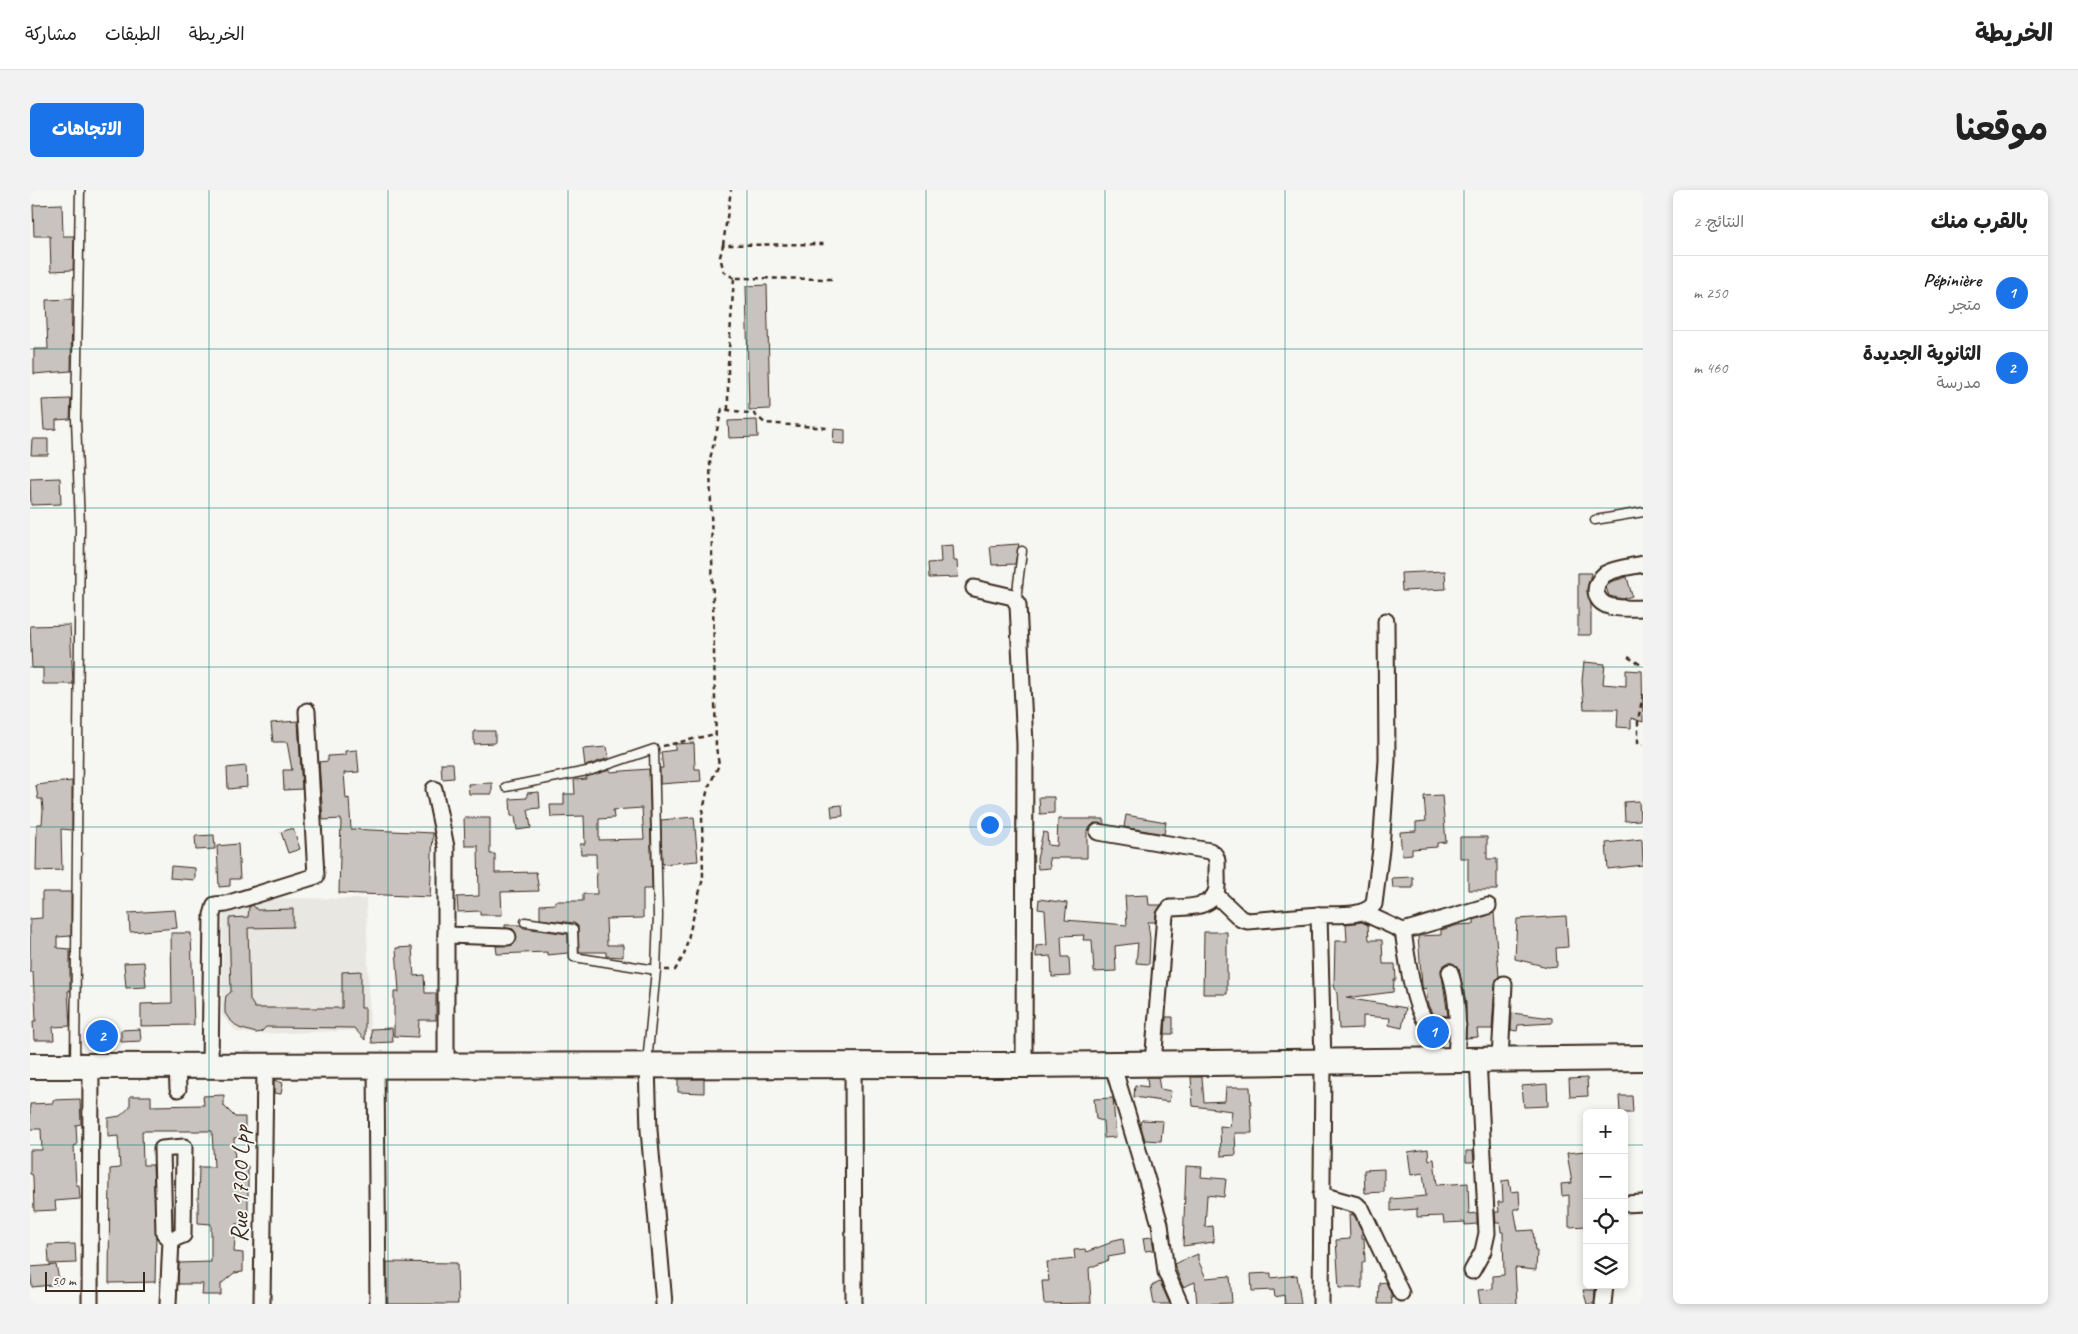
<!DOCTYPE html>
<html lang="ar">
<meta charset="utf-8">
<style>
:root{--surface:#fff;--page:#f2f2f2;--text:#222;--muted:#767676;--line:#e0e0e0;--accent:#1a73e8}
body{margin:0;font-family:Caveat,"Playpen Sans Arabic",sans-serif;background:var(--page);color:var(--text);direction:rtl}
.controls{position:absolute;right:15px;bottom:15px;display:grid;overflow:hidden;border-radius:8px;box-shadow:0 2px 8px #0003}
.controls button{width:45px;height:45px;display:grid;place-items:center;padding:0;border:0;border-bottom:1px solid var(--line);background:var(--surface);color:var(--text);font:25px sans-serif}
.scale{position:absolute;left:15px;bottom:12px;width:100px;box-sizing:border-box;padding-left:5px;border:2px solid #3b2a1e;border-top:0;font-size:14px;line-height:18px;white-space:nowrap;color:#3b2a1e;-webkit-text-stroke:4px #f6f6f2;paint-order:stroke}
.you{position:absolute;left:959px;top:634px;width:18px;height:18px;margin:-12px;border:4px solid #fff;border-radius:50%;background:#1a73e8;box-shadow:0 0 0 8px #1a73e833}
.badge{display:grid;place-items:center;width:32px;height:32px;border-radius:50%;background:var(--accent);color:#fff;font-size:16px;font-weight:700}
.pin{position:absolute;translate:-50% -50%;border:2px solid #fff;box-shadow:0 1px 5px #0006}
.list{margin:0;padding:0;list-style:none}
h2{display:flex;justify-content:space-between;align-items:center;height:65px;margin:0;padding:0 20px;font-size:21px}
h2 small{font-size:16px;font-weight:400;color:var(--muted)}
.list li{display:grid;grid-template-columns:32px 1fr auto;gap:15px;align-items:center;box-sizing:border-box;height:75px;padding:0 20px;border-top:1px solid var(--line)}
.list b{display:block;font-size:19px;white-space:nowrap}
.list p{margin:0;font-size:16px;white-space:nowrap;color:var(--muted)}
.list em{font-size:16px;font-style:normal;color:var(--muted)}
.icon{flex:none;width:28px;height:28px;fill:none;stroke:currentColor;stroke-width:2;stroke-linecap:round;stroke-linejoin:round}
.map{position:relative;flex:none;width:1613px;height:1114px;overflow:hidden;direction:ltr;border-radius:8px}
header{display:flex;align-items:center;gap:30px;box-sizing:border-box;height:70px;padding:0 25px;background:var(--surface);border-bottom:1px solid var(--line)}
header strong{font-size:24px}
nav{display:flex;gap:28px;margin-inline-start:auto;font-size:18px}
.intro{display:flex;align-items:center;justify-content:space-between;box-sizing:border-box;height:120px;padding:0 30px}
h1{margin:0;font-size:35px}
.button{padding:12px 22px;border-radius:8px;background:var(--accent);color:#fff;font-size:18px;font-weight:700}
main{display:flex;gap:30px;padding:0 30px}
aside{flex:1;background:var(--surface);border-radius:8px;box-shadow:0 2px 8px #0003}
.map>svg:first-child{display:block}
.built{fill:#e8e7e2}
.building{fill:#c8c3be;stroke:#3b2a1e;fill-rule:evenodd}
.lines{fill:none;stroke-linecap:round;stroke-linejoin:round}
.service-casing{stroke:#3b2a1e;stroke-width:11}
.minor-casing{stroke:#3b2a1e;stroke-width:19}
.primary-casing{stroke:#3b2a1e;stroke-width:28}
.path{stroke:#3b2a1e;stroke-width:2.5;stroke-dasharray:5 4;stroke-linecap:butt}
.service{stroke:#f6f6f2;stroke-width:8}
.minor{stroke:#f6f6f2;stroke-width:15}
.primary{stroke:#f6f6f2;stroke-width:24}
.grid{fill:none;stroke:#0f766e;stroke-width:1;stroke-opacity:0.55}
.labels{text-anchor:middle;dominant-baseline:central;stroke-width:4;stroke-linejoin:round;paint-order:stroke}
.street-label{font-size:25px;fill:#3b2a1e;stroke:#f6f6f2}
</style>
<header>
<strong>الخريطة</strong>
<nav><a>الخريطة</a><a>الطبقات</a><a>مشاركة</a></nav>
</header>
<div class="intro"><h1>موقعنا</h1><a class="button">الاتجاهات</a></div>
<main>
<aside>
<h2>بالقرب منك<small>النتائج: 2</small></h2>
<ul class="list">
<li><span class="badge">1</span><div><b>Pépinière</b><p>متجر</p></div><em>250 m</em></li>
<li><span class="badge">2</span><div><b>الثانوية الجديدة</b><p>مدرسة</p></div><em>460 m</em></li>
</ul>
</aside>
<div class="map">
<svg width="1613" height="1114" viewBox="0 0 1613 1114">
<rect width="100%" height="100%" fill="#f6f6f2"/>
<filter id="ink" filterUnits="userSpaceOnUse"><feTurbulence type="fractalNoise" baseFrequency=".02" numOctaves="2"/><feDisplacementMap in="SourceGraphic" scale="10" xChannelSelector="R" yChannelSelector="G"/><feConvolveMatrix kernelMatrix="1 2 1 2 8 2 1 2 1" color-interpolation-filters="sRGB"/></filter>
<g filter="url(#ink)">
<polygon class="built" points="232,708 336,709 340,840 223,844 207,842 192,826 193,723"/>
<g class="building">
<polygon points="32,14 33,46 44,46 43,80 21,81 20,46 4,46 3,15"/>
<polygon points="737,95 740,219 719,220 716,96"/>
<polygon points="42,109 41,181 4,184 4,159 18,159 16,110"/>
<polygon points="41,209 40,229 26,230 26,239 14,240 12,210"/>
<polygon points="727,230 728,247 699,248 698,231"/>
<polygon points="804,239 815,240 815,254 803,253"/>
<polygon points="2,249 18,249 18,265 1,265"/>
<polygon points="30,288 31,314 1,315 0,289"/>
<polygon points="989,354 985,374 962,375 960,356"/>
<polygon points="923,355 924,371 927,371 928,387 899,388 898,373 911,372 910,356"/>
<polygon points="1415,381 1416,399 1372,401 1371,383"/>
<polygon points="1548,383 1561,383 1557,400 1561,414 1561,445 1548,445"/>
<polygon points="1597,387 1602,406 1593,409 1579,406 1576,397 1580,392"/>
<polygon points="40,435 43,494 13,494 13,478 2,478 0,436"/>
<polygon points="1554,472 1575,474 1573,494 1596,496 1596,480 1612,481 1613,532 1601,528 1601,538 1587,537 1588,519 1554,519 1552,491"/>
<polygon points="268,531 272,599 254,600 253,580 262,580 257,552 243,552 241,533"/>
<polygon points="444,541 465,541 465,553 444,554"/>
<polygon points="664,553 665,579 670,579 671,591 630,594 630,578 633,578 631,562 645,560 645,554"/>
<polygon points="577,557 579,568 555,576 553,559"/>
<polygon points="327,560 329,582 314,583 316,609 319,608 321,639 403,643 400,707 309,703 311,629 293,630 289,572 298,571 298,566 315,565 315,561"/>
<polygon points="411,573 423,573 424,588 412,589"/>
<polygon points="216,576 217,597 198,599 197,578"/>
<path d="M 619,579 L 622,699 L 613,699 L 613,728 L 576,729 L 577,755 L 593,755 L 593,767 L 576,766 L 576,762 L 549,762 L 548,736 L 544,733 L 510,729 L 510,715 L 525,714 L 525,711 L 553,711 L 553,704 L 567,704 L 566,664 L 551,664 L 550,654 L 555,654 L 554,626 L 521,627 L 520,615 L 534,615 L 534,604 L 545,604 L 544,590 L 556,589 L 556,587 L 580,580 L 580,582 ZM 612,618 L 614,649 L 569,650 L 569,629 L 584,628 L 583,620 Z"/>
<polygon points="42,591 42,640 31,639 32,680 6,681 7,634 12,634 13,620 12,609 8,609 6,595"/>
<polygon points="462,593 462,604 439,604 438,594"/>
<polygon points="509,602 510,618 498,619 501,638 487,640 485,626 481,626 480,609 497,608 497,603"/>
<polygon points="1412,605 1416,652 1407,653 1407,657 1382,659 1382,664 1372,665 1370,642 1386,641 1386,632 1396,631 1394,606"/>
<polygon points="1009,607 1024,607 1024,623 1010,624"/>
<polygon points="1609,611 1610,630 1595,631 1594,612"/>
<polygon points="812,615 813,626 802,627 801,616"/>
<polygon points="1096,625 1136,632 1134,644 1094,637"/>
<polygon points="664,627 668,671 632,674 631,630"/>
<polygon points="434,628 460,628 460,664 465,664 465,683 506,682 509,701 471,702 472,725 450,725 450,721 428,722 427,707 449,706 448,656 435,656"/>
<polygon points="1028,629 1074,629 1074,634 1064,633 1057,640 1057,668 1019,668 1020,678 1008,679 1007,669 1013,642 1017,643 1018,655 1027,656"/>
<polygon points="263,638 270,659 258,663 251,642"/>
<polygon points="184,645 185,659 166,660 165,646"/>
<polygon points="1430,647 1457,647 1457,669 1467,669 1467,700 1438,700 1438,668 1430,668"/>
<polygon points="1612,649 1613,675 1578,679 1576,653"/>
<polygon points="208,654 210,689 200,689 200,696 189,697 187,656"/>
<polygon points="141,676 165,678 165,690 140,688"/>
<polygon points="1383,687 1383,698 1363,698 1362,688"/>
<polygon points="12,702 41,702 41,746 27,747 27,758 40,759 40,801 38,801 40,836 23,837 24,850 4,850 3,831 6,831 5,803 4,803 3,782 0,782 0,729 12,728"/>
<polygon points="1118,705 1119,715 1131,715 1126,724 1125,732 1118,732 1120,749 1119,774 1106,773 1108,753 1085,756 1086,781 1064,782 1062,750 1053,750 1054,745 1031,746 1032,767 1039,767 1040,786 1022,787 1021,766 1006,767 1006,756 1017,755 1015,720 1008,719 1009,709 1037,713 1035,730 1097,735 1095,706"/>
<polygon points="223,715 227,720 263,719 263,737 218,738 220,810 225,818 312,818 312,782 331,781 331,818 335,818 335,850 324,838 236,837 231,842 226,843 209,838 199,829 195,823 195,813 196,806 201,802 199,728 218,727 219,717"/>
<polygon points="145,720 147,738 100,742 99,723"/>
<polygon points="1464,723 1469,786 1465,794 1462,839 1447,839 1448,847 1436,848 1436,813 1429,779 1422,773 1417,773 1411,779 1418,826 1403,825 1398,815 1396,798 1393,799 1392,795 1388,746 1411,745 1411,740 1428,735 1444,734 1444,730"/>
<polygon points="1536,726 1538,757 1526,758 1527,776 1518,777 1485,769 1487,729"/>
<polygon points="1332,732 1338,735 1339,750 1352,750 1353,774 1365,774 1366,790 1364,790 1363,802 1316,808 1376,818 1372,838 1359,835 1360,828 1333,826 1333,838 1309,839 1307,804 1304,795 1305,751 1317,751 1316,734"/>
<polygon points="475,735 490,735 494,738 538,744 538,763 517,765 517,762 467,764 466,756 482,755 487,748 483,739 475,738"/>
<polygon points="1174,742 1197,742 1197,804 1173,804"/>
<polygon points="141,743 161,743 164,835 111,836 111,814 142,813"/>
<polygon points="382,757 384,786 394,785 395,803 406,803 406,830 389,830 388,847 364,846 364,802 369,802 366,758"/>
<polygon points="114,772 116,797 96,798 94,773"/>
<polygon points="1482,823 1522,828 1522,833 1488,835 1487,841 1481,840"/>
<polygon points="1136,827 1143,827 1143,844 1135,844"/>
<polygon points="362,838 363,852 342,853 341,839"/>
<polygon points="110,839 111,851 91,852 91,840"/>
<polygon points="1117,887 1128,887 1130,899 1141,901 1139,912 1104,907 1105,895 1118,897"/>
<polygon points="1161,887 1172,887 1174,912 1195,911 1196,897 1220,897 1222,943 1205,943 1206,965 1191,966 1190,936 1200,937 1202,921 1163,916"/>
<polygon points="1557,888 1558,906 1540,907 1539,889"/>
<polygon points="648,889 674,889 674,903 648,902"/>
<polygon points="244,890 253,893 251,904 244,903"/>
<polygon points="1517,894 1518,916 1494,917 1492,896"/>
<polygon points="194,905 194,916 205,927 215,927 215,947 204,948 205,976 218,976 218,1034 206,1034 204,1062 213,1063 213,1082 204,1083 191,1094 191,1105 172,1105 173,1094 148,1094 149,1073 181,1072 181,1034 168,1033 168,1013 169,977 184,977 182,941 112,941 113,975 123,975 126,1047 125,1092 79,1093 80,979 90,978 88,946 78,947 78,928 90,926 100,917 100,906 121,906 121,916 174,915 173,906"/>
<polygon points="1589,906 1602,906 1603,923 1590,923"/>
<polygon points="1083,908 1086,947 1074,948 1073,931 1066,929 1064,909"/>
<polygon points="50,909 51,934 46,935 47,955 44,956 46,995 49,995 50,1009 25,1011 26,1020 4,1021 3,987 2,984 0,984 0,960 12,960 11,939 0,939 0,914 23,913 23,910"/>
<polygon points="1112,930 1133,931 1131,951 1115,950 1110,933"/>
<polygon points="1398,959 1399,970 1404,969 1407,995 1438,993 1439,1024 1447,1023 1447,1034 1435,1035 1435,1032 1414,1033 1413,1026 1387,1027 1387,1019 1361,1021 1361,1009 1396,1006 1393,983 1381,985 1378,962"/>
<polygon points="1436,961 1443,961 1444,972 1436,972"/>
<polygon points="1555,961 1557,974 1557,1036 1539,1037 1539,1005 1532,1006 1531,994 1542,993 1537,963"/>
<polygon points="1156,976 1172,977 1171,987 1196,989 1194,1007 1177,1005 1175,1037 1183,1036 1184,1052 1153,1056"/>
<polygon points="1354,979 1354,1002 1335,1003 1334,980"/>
<polygon points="1479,990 1481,1002 1489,1001 1490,1019 1484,1019 1488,1041 1503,1040 1505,1061 1507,1061 1506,1080 1485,1078 1487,1114 1450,1114 1448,1100 1463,1099 1463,1086 1474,1085 1473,1042 1471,1042 1470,1033 1466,1033 1465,1022 1469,1022 1468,1012 1473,1012 1472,991"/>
<polygon points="1319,1024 1324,1025 1332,1041 1332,1048 1334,1048 1335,1072 1332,1072 1332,1098 1309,1098 1306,1050 1320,1049"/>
<polygon points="1122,1047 1124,1060 1115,1061 1113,1048"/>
<polygon points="1093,1048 1095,1064 1078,1067 1079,1070 1059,1078 1061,1113 1014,1114 1012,1091 1019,1091 1017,1072 1045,1069 1044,1060 1055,1059 1056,1062 1080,1053 1080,1051"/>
<polygon points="45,1054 46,1073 19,1074 18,1055"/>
<polygon points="1168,1064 1168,1070 1176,1088 1200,1086 1202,1113 1167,1114 1165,1092 1153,1097 1144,1074"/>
<polygon points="357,1072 427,1073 428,1114 357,1114"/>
<polygon points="26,1075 30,1094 2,1097 0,1077"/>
<polygon points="1241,1083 1241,1088 1267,1085 1271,1114 1255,1114 1254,1105 1245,1107 1244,1100 1222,1101 1221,1084"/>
<polygon points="1130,1092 1140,1114 1124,1114 1121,1096"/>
<polygon points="1356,1092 1361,1104 1362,1114 1348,1114 1349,1093"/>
<polygon points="1553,1100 1565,1100 1564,1114 1557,1114"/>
</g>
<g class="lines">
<defs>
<g id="service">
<polyline points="1565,330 1613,322"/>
<polyline points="986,410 992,361"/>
<polyline points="476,597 562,580 624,559 628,726 626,780 617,873"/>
<polyline points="495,732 543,739 544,767 626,780"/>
<polyline points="45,874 50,336 46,229 50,0"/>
</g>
<g id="minor">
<path d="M 1613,374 C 1601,377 1585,378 1575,384 C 1570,388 1566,395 1566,401 C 1568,422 1598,418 1613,418"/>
<polyline points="944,398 983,407 988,415 995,554 994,875"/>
<polyline points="404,599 416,657 416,875"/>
<path d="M 1068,642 L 1180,661 C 1189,666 1187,673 1187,682 C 1187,688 1188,696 1186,702 C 1180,719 1154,717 1140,718 L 1135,725 L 1123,873"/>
<polyline points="1185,704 1211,729 1218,731 1289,725"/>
<polyline points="1332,722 1373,741"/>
<polyline points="416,745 478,747"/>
<path d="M 1420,782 C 1429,811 1428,839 1426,869"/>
<path d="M 1428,835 C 1420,835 1403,837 1397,832 C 1383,819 1376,761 1373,741 L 1458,716"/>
<polyline points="1470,869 1474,794"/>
<polyline points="1082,873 1130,1034 1136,1082 1150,1114"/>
<polyline points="346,875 348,1114"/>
<polyline points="617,875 619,940 634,1114"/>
<polyline points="823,875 824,1114"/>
<polyline points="147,876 148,899"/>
<polyline points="180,876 182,725 185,715 196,714 286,686 277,521"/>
<polyline points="1291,1005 1327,1015 1332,1020 1371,1103"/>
<polyline points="1594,1014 1613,1013"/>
<polyline points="1442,1081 1453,1061 1457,1043 1448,869"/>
<polyline points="60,1114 61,876"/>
<polyline points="138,1114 141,1050 134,1043 132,959 154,957 153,1045 141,1050"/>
<polyline points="232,1114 235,875"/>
<path d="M 1291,1114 L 1293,871 L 1289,725 C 1305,724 1333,728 1344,714 L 1351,659 L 1357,570 L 1356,431"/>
<polyline points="1573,1114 1575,1095"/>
</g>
<polyline id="primary" points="0,876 994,875 1613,868"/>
</defs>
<use href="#service" class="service-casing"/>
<use href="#minor" class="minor-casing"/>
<use href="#primary" class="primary-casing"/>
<g class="path">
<polyline points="693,55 701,0"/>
<polyline points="704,88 694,82 690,67 693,55 797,54"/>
<polyline points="698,220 698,174 704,88 804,89"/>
<polyline points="1598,467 1613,476"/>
<polyline points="1613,504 1608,531 1608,553 1613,555"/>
<polyline points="633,556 685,544"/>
<polyline points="635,780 645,780 654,765 673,688 672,625 678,598 689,575 686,557 680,269 692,219 724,224 735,233 797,238"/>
</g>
<use href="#service" class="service"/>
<use href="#minor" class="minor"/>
<use href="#primary" class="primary"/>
</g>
</g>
<path class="grid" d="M 179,0 L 179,1114M 358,0 L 358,1114M 538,0 L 538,1114M 717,0 L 717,1114M 896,0 L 896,1114M 1075,0 L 1075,1114M 1255,0 L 1255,1114M 1434,0 L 1434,1114M 0,159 L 1613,159M 0,318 L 1613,318M 0,477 L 1613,477M 0,637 L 1613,637M 0,796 L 1613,796M 0,955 L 1557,955M 1594,955 L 1613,955"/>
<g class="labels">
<g class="street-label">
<text transform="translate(210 994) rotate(-89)">Rue 1700 Lpp</text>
</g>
</g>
</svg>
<div class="controls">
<button>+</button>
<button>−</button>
<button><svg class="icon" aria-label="locate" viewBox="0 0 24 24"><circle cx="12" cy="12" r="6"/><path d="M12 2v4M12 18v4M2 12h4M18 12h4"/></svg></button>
<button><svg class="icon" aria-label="layers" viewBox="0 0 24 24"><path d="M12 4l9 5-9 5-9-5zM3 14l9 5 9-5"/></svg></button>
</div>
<div class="scale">50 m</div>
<div class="you"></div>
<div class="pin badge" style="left:1403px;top:842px">1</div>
<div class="pin badge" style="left:72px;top:846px">2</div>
</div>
</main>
